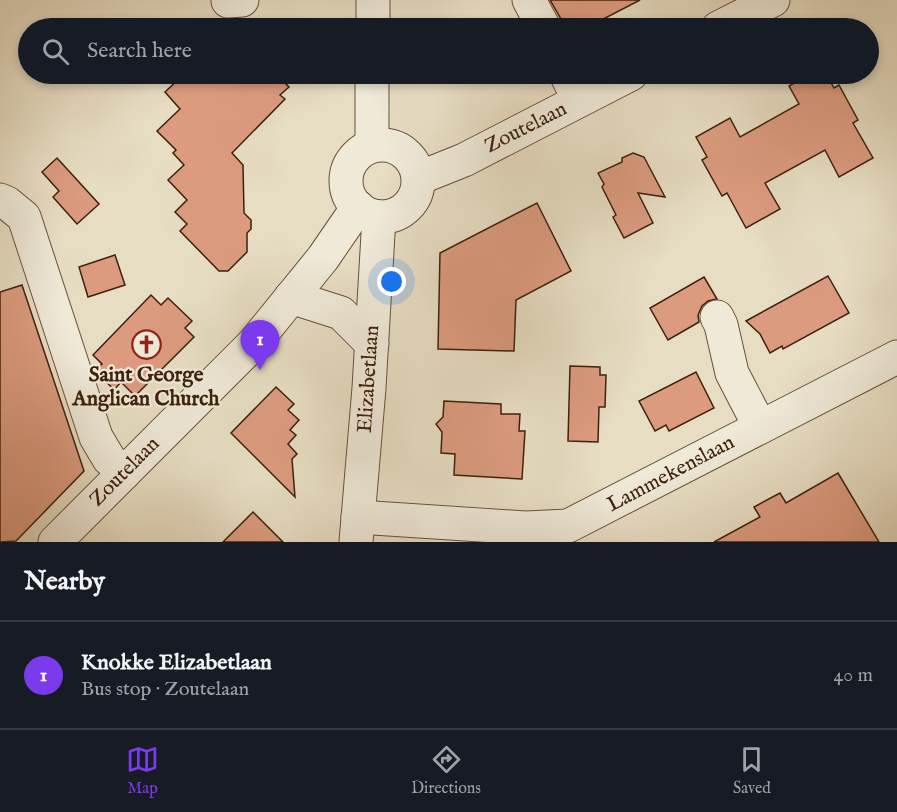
<!DOCTYPE html>
<meta charset="utf-8">
<style>
:root{--surface:#171b24;--page:#242831;--text:#f1f3f6;--muted:#9ea1a6;--line:#363941;--accent:#7c3aed}
body{margin:0;font-family:"IM FELL English",serif;background:var(--page);color:var(--text)}
.you{position:absolute;left:392px;top:282px;width:21px;height:21px;margin:-15px;border:4px solid #fff;border-radius:50%;background:#1a73e8;box-shadow:0 0 0 9px #1a73e833}
.badge{display:grid;place-items:center;width:39px;height:39px;border-radius:50%;background:var(--accent);color:#fff;font-size:20px;font-weight:700}
.pin{position:absolute;translate:-50% -50px;filter:drop-shadow(0 2px 3px #0008)}
.pin::after{content:'';position:absolute;top:32px;width:21px;height:18px;background:inherit;clip-path:polygon(0 0,100% 0,50% 100%)}
.list{margin:0;padding:0;list-style:none}
h2{display:flex;justify-content:space-between;align-items:center;height:78px;margin:0;padding:0 24px;font-size:26px}
h2 small{font-size:20px;font-weight:400;color:var(--muted)}
.list li{display:grid;grid-template-columns:39px 1fr auto;gap:18px;align-items:center;box-sizing:border-box;height:108px;padding:0 24px;border-top:2px solid var(--line)}
.list b{display:block;font-size:22px;white-space:nowrap}
.list p{margin:0;font-size:20px;white-space:nowrap;color:var(--muted)}
.list em{font-size:20px;font-style:normal;color:var(--muted)}
.icon{flex:none;width:33px;height:33px;fill:none;stroke:currentColor;stroke-width:2;stroke-linecap:round;stroke-linejoin:round}
.map{position:relative;flex:none;width:897px;height:542px;overflow:hidden}
.search{position:absolute;background:var(--surface);box-shadow:0 3px 9px #0003;left:18px;right:18px;top:18px;height:66px;display:flex;align-items:center;gap:15px;box-sizing:border-box;padding:0 21px;border-radius:33px;color:var(--muted);font-size:22px}
.sheet{height:186px;background:var(--surface)}
nav{display:flex;justify-content:space-around;align-items:center;box-sizing:border-box;height:84px;border-top:2px solid var(--line);background:var(--surface);font-size:16px;color:var(--muted)}
nav a{display:grid;justify-items:center;gap:3px}
nav .on{color:var(--accent)}
.map>svg:first-child{display:block}
.building{fill:#dc9b7f;stroke:#3d210b;stroke-width:1.5}
.lines{fill:none;stroke-linecap:round;stroke-linejoin:round}
.minor-casing{stroke:#685039;stroke-width:35}
.minor{stroke:#efe9d8;stroke-width:33}
.labels{text-anchor:middle;dominant-baseline:central;stroke-width:4.5;stroke-linejoin:round;paint-order:stroke}
.street-label{font-size:21px;fill:#3d210b;stroke:#efe9d8}
.poi-label{font-size:21px;font-weight:bold;fill:#3d210b;stroke:#efe9d8}
</style>
<div class="map">
<svg width="897" height="542" viewBox="0 0 897 542">
<rect width="100%" height="100%" fill="#e7ddc3"/>
<filter id="stains"><feTurbulence type="fractalNoise" baseFrequency=".00333" numOctaves="4"/><feColorMatrix values="0 0 0 0 .2 0 0 0 0 .09 0 0 0 0 .02 0 0 0 .5 -.17"/></filter>
<radialGradient id="worn" r=".72"><stop offset=".6" stop-color="#630" stop-opacity="0"/><stop offset="1" stop-color="#630" stop-opacity=".3"/></radialGradient>
<g class="building">
<polygon points="550,0 640,0 586,28 563,28 561,19"/>
<polygon points="184,74 276,74 289,87 280,95 285,99 232,153 243,165 244,213 251,220 251,229 247,233 247,252 228,271 219,271 180,231 187,224 175,212 187,200 168,180 184,165 173,153 176,150 157,131 180,109 165,92"/>
<polygon points="810,74 826,74 834,88 839,85 858,120 853,123 873,158 839,177 825,150 765,183 780,209 746,228 727,193 722,196 702,160 707,157 696,137 730,118 740,137 799,104 789,86"/>
<polygon points="633,153 644,157 665,197 638,193 653,223 624,238 613,217 616,215 602,187 604,184 598,173 622,162 622,158"/>
<polygon points="57,158 99,204 77,224 53,197 59,191 42,172"/>
<polygon points="537,203 571,271 516,300 514,351 438,349 440,253"/>
<polygon points="115,255 125,285 88,297 79,267"/>
<polygon points="828,276 849,313 783,349 782,346 770,353 760,334 746,321"/>
<polygon points="704,277 717,299 708,301 702,306 698,315 699,322 668,340 650,308"/>
<polygon points="22,285 84,471 16,541 0,542 0,292"/>
<polygon points="151,295 161,305 168,298 192,321 185,328 194,337 135,396 121,382 114,390 95,370 102,364 93,355"/>
<polygon points="570,366 600,367 600,375 606,375 605,407 599,407 598,442 568,441"/>
<polygon points="696,372 714,408 669,431 666,425 655,431 639,401"/>
<polygon points="276,387 294,404 288,410 299,420 290,430 296,435 288,444 297,454 292,459 295,497 231,433"/>
<polygon points="444,401 501,404 501,414 520,414 519,431 525,431 522,479 454,475 455,454 441,453 442,432 436,424 443,417"/>
<polygon points="838,473 879,542 714,542 760,517 754,507 780,493 786,503"/>
<polygon points="253,512 283,542 223,542"/>
</g>
<g class="lines">
<defs>
<g id="minor">
<polyline points="529,0 544,28"/>
<polyline points="228,1 242,0"/>
<polyline points="373,28 373,0"/>
<polyline points="718,28 773,0"/>
<polyline points="372,74 372,146"/>
<polyline points="566,74 579,100"/>
<circle cx="382" cy="181" r="36"/>
<polyline points="419,178 464,160 631,74"/>
<polyline points="0,200 7,203 24,217 96,437 109,459 124,473"/>
<polyline points="291,297 341,313 372,344"/>
<polyline points="717,317 721,325 732,373 760,427"/>
<polyline points="358,517 526,528 568,526 897,357"/>
<polyline points="55,542 254,343 323,258 358,207"/>
<polyline points="356,542 369,388 379,217"/>
</g>
</defs>
<use href="#minor" class="minor-casing"/>
<use href="#minor" class="minor"/>
</g>
<defs>
<symbol id="church-ring" viewBox="-11 -11 22 22"><circle r="9.5" fill="#efe9d8" stroke="#8f2418" stroke-width="1.5"/><path d="M-1.2-6h2.4v3.5h3.3v2.4h-3.3V6h-2.4V-.1h-3.3v-2.4h3.3Z" fill="#8f2418"/></symbol>
</defs>
<g fill-rule="evenodd">
<use href="#church-ring" x="130" y="328" width="33" height="33"/>
</g>
<g class="labels">
<g class="street-label">
<text transform="translate(526 128) rotate(-27)">Zoutelaan</text>
<text transform="translate(369 379) rotate(-86)">Elizabetlaan</text>
<text transform="translate(125 472) rotate(-45)">Zoutelaan</text>
<text transform="translate(671 474) rotate(-28)">Lammekenslaan</text>
</g>
<g class="poi-label">
<text x="146" y="375">Saint George<tspan x="146" dy="24">Anglican Church</tspan></text>
</g>
</g>
<rect width="100%" height="100%" filter="url(#stains)"/>
<rect width="100%" height="100%" fill="url(#worn)"/>
</svg>
<div class="you"></div>
<div class="pin badge" style="left:260px;top:370px">1</div>
<div class="search"><svg class="icon" aria-label="search" viewBox="0 0 24 24"><circle cx="10" cy="10" r="6"/><path d="M15 15l6 6"/></svg>Search here</div>
</div>
<section class="sheet">
<h2>Nearby<small></small></h2>
<ul class="list">
<li><span class="badge">1</span><div><b>Knokke Elizabetlaan</b><p>Bus stop · Zoutelaan</p></div><em>40 m</em></li>
</ul>
</section>
<nav>
<a class="on"><svg class="icon" aria-label="map" viewBox="0 0 24 24"><path d="M3 6l6-2 6 2 6-2v14l-6 2-6-2-6 2zM9 4v14M15 6v14"/></svg>Map</a>
<a><svg class="icon" aria-label="directions" viewBox="0 0 24 24"><path d="M12 3l9 9-9 9-9-9zM9 14v-3h6M13 9l2 2-2 2"/></svg>Directions</a>
<a><svg class="icon" aria-label="saved" viewBox="0 0 24 24"><path d="M7 4h10v16l-5-4-5 4z"/></svg>Saved</a>
</nav>
